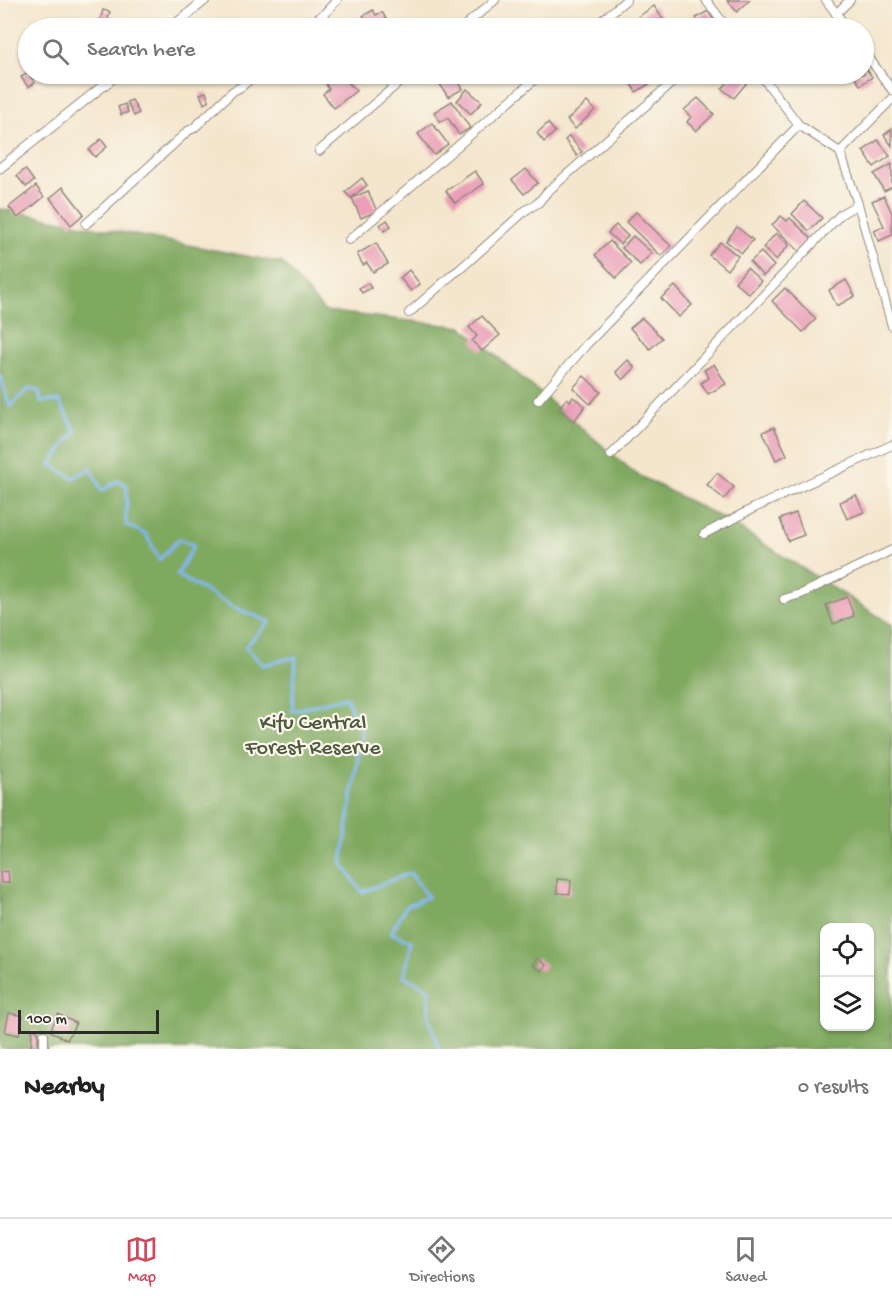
<!DOCTYPE html>
<style>
:root{--surface:#fff;--page:#f2f2f2;--text:#222;--muted:#767676;--line:#e0e0e0;--accent:#d1495b}
body{margin:0;font-family:"Gochi Hand",sans-serif;background:var(--page);color:var(--text)}
.controls{position:absolute;right:18px;bottom:18px;display:grid;overflow:hidden;border-radius:12px;box-shadow:0 2px 4px #0004}
.controls button{width:54px;height:54px;display:grid;place-items:center;padding:0;border:0;border-bottom:2px solid var(--line);background:var(--surface);color:var(--text);font:30px sans-serif}
.scale{position:absolute;left:18px;bottom:15px;width:141px;box-sizing:border-box;padding-left:6px;border:3px solid #2b2b2b;border-top:0;font-size:16px;line-height:21px;white-space:nowrap;color:#2b2b2b;-webkit-text-stroke:4px #fbf7ec;paint-order:stroke}
.list{margin:0;padding:0;list-style:none}
h2{display:flex;justify-content:space-between;align-items:center;height:78px;margin:0;padding:0 24px;font-size:26px}
h2 small{font-size:20px;font-weight:400;color:var(--muted)}
.icon{flex:none;width:33px;height:33px;fill:none;stroke:currentColor;stroke-width:2;stroke-linecap:round;stroke-linejoin:round}
.map{position:relative;flex:none;width:892px;height:1049px;overflow:hidden}
.search{position:absolute;background:var(--surface);box-shadow:0 2px 4px #0004;left:18px;right:18px;top:18px;height:66px;display:flex;align-items:center;gap:15px;box-sizing:border-box;padding:0 21px;border-radius:33px;color:var(--muted);font-size:22px}
.sheet{height:168px;background:var(--surface)}
nav{display:flex;justify-content:space-around;align-items:center;box-sizing:border-box;height:84px;border-top:2px solid var(--line);background:var(--surface);font-size:16px;color:var(--muted)}
nav a{display:grid;justify-items:center;gap:3px}
nav .on{color:var(--accent)}
.map>svg:first-child{display:block}
.forest{fill:#80a960;stroke:#566a46;stroke-width:1.5;fill-rule:evenodd}
.lines{fill:none;stroke-linecap:round;stroke-linejoin:round}
.stream{stroke:#83baf3;stroke-width:3}
.building{fill:#ea9eb7}
.minor-casing{stroke:#90887c;stroke-width:10}
.tertiary-casing{stroke:#90887c;stroke-width:11}
.minor{stroke:#fff;stroke-width:8}
.tertiary{stroke:#fff;stroke-width:9}
.labels{text-anchor:middle;dominant-baseline:central;stroke-width:4.5;stroke-linejoin:round;paint-order:stroke}
.park-label{font-size:22px;fill:#4e593f;stroke:#fbf7ec}
</style>
<div class="map">
<svg width="892" height="1049" viewBox="0 0 892 1049">
<rect width="100%" height="100%" fill="#fbf7ec"/>
<filter id="ink" filterUnits="userSpaceOnUse"><feTurbulence type="fractalNoise" baseFrequency=".0167" numOctaves="2"/><feDisplacementMap in="SourceGraphic" scale="12" xChannelSelector="R" yChannelSelector="G"/><feConvolveMatrix kernelMatrix="1 2 1 2 8 2 1 2 1" color-interpolation-filters="sRGB"/></filter>
<filter id="wash" filterUnits="userSpaceOnUse"><feTurbulence type="fractalNoise" baseFrequency=".008" numOctaves="4" result="noise"/><feDisplacementMap in="SourceGraphic" scale="24" xChannelSelector="R" yChannelSelector="G"/><feGaussianBlur stdDeviation="1.35" result="paint"/><feColorMatrix in="noise" values="0 0 0 0 0 0 0 0 0 0 0 0 0 0 0 0 0 1.4 0 .05"/><feComposite in="paint" operator="in"/></filter>
<g filter="url(#wash)">
<rect width="100%" height="100%" fill="#f4e6cd"/>
<path class="forest" d="M 0,209 L 282,263 L 324,311 L 462,327 L 636,474 L 726,520 L 892,625 L 892,1049 L 1,1049 L 0,1044 ZM 824,928 L 870,928 L 870,1026 L 824,1026 Z"/>
<g class="lines">
<polyline class="stream" points="0,376 10,407 28,389 39,391 41,402 59,401 76,432 66,443 51,465 73,478 91,468 102,491 117,481 127,485 126,525 146,534 159,560 179,539 194,545 177,575 233,607 270,622 245,647 263,665 296,657 292,711 346,697 362,731 342,863 362,892 410,873 428,897 406,906 391,933 412,941 404,976 429,989 429,1017 439,1049"/>
</g>
<g id="blocks">
<g class="building">
<polygon points="727,0 750,0 737,12"/>
<polygon points="654,6 667,25 661,28 645,28 638,17"/>
<polygon points="103,10 110,12 106,26 99,24"/>
<polygon points="373,10 376,15 382,12 391,27 388,28 370,28 363,16"/>
<polygon points="708,11 715,22 711,25 714,28 702,28 696,18"/>
<polygon points="864,65 872,77 860,85 852,74 864,74"/>
<polygon points="28,73 35,83 28,87 21,77"/>
<polygon points="341,74 356,91 334,108 323,94 329,89 326,85"/>
<polygon points="440,74 454,74 463,89 448,97 435,76"/>
<polygon points="633,74 649,74 654,81 636,92 627,78"/>
<polygon points="735,74 740,74 749,80 734,98 722,89"/>
<polygon points="467,89 482,102 471,114 457,101"/>
<polygon points="206,92 209,101 204,104 200,94"/>
<polygon points="698,98 714,114 696,131 687,122 691,117 684,110"/>
<polygon points="132,100 139,113 134,116 127,102"/>
<polygon points="452,101 470,128 459,135 448,118 440,122 434,112"/>
<polygon points="587,102 595,110 575,129 567,120"/>
<polygon points="125,104 128,112 121,115 118,107"/>
<polygon points="432,123 448,144 434,155 418,134"/>
<polygon points="548,123 555,132 544,142 537,133"/>
<polygon points="892,129 892,146 884,135"/>
<polygon points="569,136 582,152 577,156 565,140"/>
<polygon points="101,139 107,147 95,157 89,150"/>
<polygon points="878,140 890,156 874,167 863,151"/>
<polygon points="892,164 892,187 884,191 874,174"/>
<polygon points="25,169 34,181 26,187 17,176"/>
<polygon points="526,169 538,183 524,194 512,180"/>
<polygon points="475,171 484,184 455,203 446,191"/>
<polygon points="362,178 367,185 351,198 345,192"/>
<polygon points="36,186 44,197 18,218 9,207"/>
<polygon points="63,187 84,214 71,225 50,198"/>
<polygon points="368,191 377,211 361,218 352,198"/>
<polygon points="884,196 892,213 892,235 879,241 874,230 884,226 872,201"/>
<polygon points="804,201 822,218 809,231 792,214"/>
<polygon points="636,212 671,246 661,256 626,222"/>
<polygon points="781,216 787,221 790,218 812,239 800,252 772,225"/>
<polygon points="387,220 391,226 384,231 380,225"/>
<polygon points="616,225 628,236 620,244 608,233"/>
<polygon points="737,227 753,240 742,253 726,241"/>
<polygon points="776,233 789,245 776,260 763,248"/>
<polygon points="633,236 652,253 640,265 622,248"/>
<polygon points="610,241 631,263 616,278 595,255"/>
<polygon points="720,242 738,256 727,270 709,255"/>
<polygon points="376,243 388,264 373,272 367,263 363,265 357,254"/>
<polygon points="761,252 774,266 763,276 750,262"/>
<polygon points="747,268 761,281 749,294 735,282"/>
<polygon points="409,270 420,284 411,291 400,278"/>
<polygon points="846,280 855,296 837,306 829,290"/>
<polygon points="368,283 371,288 362,293 359,288"/>
<polygon points="675,286 692,305 679,317 661,298"/>
<polygon points="785,288 816,319 803,332 772,301"/>
<polygon points="482,316 500,335 482,351 472,341 477,336 469,327"/>
<polygon points="642,318 662,338 650,349 630,328"/>
<polygon points="628,360 635,368 623,380 616,372"/>
<polygon points="714,364 726,384 708,394 701,383 709,378 704,370"/>
<polygon points="584,376 601,392 590,404 573,388"/>
<polygon points="573,397 585,406 574,421 558,409 567,398 570,401"/>
<polygon points="774,427 787,455 776,460 763,432"/>
<polygon points="717,473 734,487 724,499 707,485"/>
<polygon points="856,495 864,512 847,519 840,502"/>
<polygon points="796,513 804,535 788,541 780,519"/>
<polygon points="847,597 854,616 833,624 826,605"/>
<polygon points="8,871 9,883 1,883 0,872"/>
<polygon points="557,879 571,880 570,894 557,893"/>
<polygon points="537,958 546,965 542,971 532,965"/>
<polygon points="9,1013 23,1016 19,1035 5,1032"/>
<polygon points="58,1014 76,1023 67,1040 50,1031"/>
<polygon points="32,1030 38,1031 38,1048 31,1048"/>
</g>
</g>
</g>
<g filter="url(#ink)">
<use href="#blocks" fill-opacity="0" stroke="#90887c" stroke-width="1.5"/>
<g class="lines">
<defs>
<g id="minor">
<polyline points="706,0 727,28"/>
<polyline points="826,0 847,28"/>
<polyline points="836,14 850,0"/>
<polyline points="305,28 324,14 337,0"/>
<polyline points="462,28 495,0"/>
<polyline points="593,28 626,0"/>
<polyline points="864,51 892,90"/>
<polyline points="760,74 799,125 840,152 858,204 892,326"/>
<polyline points="319,151 409,74"/>
<polyline points="840,152 892,99"/>
<polyline points="86,224 188,131 194,128 233,91 241,87 256,74"/>
<polyline points="349,240 541,74"/>
<polyline points="409,313 453,274 459,270 526,210 538,203 547,192 682,74"/>
<polyline points="538,400 586,345 799,125"/>
<polyline points="611,455 841,214 858,204"/>
<polyline points="704,534 752,509 892,445"/>
<polyline points="784,599 801,594 892,550"/>
<polyline points="44,1049 44,1035"/>
</g>
<g id="tertiary">
<polyline points="171,28 205,0"/>
<polyline points="0,168 118,74"/>
</g>
</defs>
<use href="#minor" class="minor-casing"/>
<use href="#tertiary" class="tertiary-casing"/>
<use href="#minor" class="minor"/>
<use href="#tertiary" class="tertiary"/>
</g>
</g>
<g class="labels">
<g class="park-label">
<text x="313" y="724">Kifu Central<tspan x="313" dy="25">Forest Reserve</tspan></text>
</g>
</g>
</svg>
<div class="controls">
<button><svg class="icon" aria-label="locate" viewBox="0 0 24 24"><circle cx="12" cy="12" r="6"/><path d="M12 2v4M12 18v4M2 12h4M18 12h4"/></svg></button>
<button><svg class="icon" aria-label="layers" viewBox="0 0 24 24"><path d="M12 4l9 5-9 5-9-5zM3 14l9 5 9-5"/></svg></button>
</div>
<div class="scale">100 m</div>
<div class="search"><svg class="icon" aria-label="search" viewBox="0 0 24 24"><circle cx="10" cy="10" r="6"/><path d="M15 15l6 6"/></svg>Search here</div>
</div>
<section class="sheet">
<h2>Nearby<small>0 results</small></h2>
<ul class="list">
</ul>
</section>
<nav>
<a class="on"><svg class="icon" aria-label="map" viewBox="0 0 24 24"><path d="M3 6l6-2 6 2 6-2v14l-6 2-6-2-6 2zM9 4v14M15 6v14"/></svg>Map</a>
<a><svg class="icon" aria-label="directions" viewBox="0 0 24 24"><path d="M12 3l9 9-9 9-9-9zM9 14v-3h6M13 9l2 2-2 2"/></svg>Directions</a>
<a><svg class="icon" aria-label="saved" viewBox="0 0 24 24"><path d="M7 4h10v16l-5-4-5 4z"/></svg>Saved</a>
</nav>
